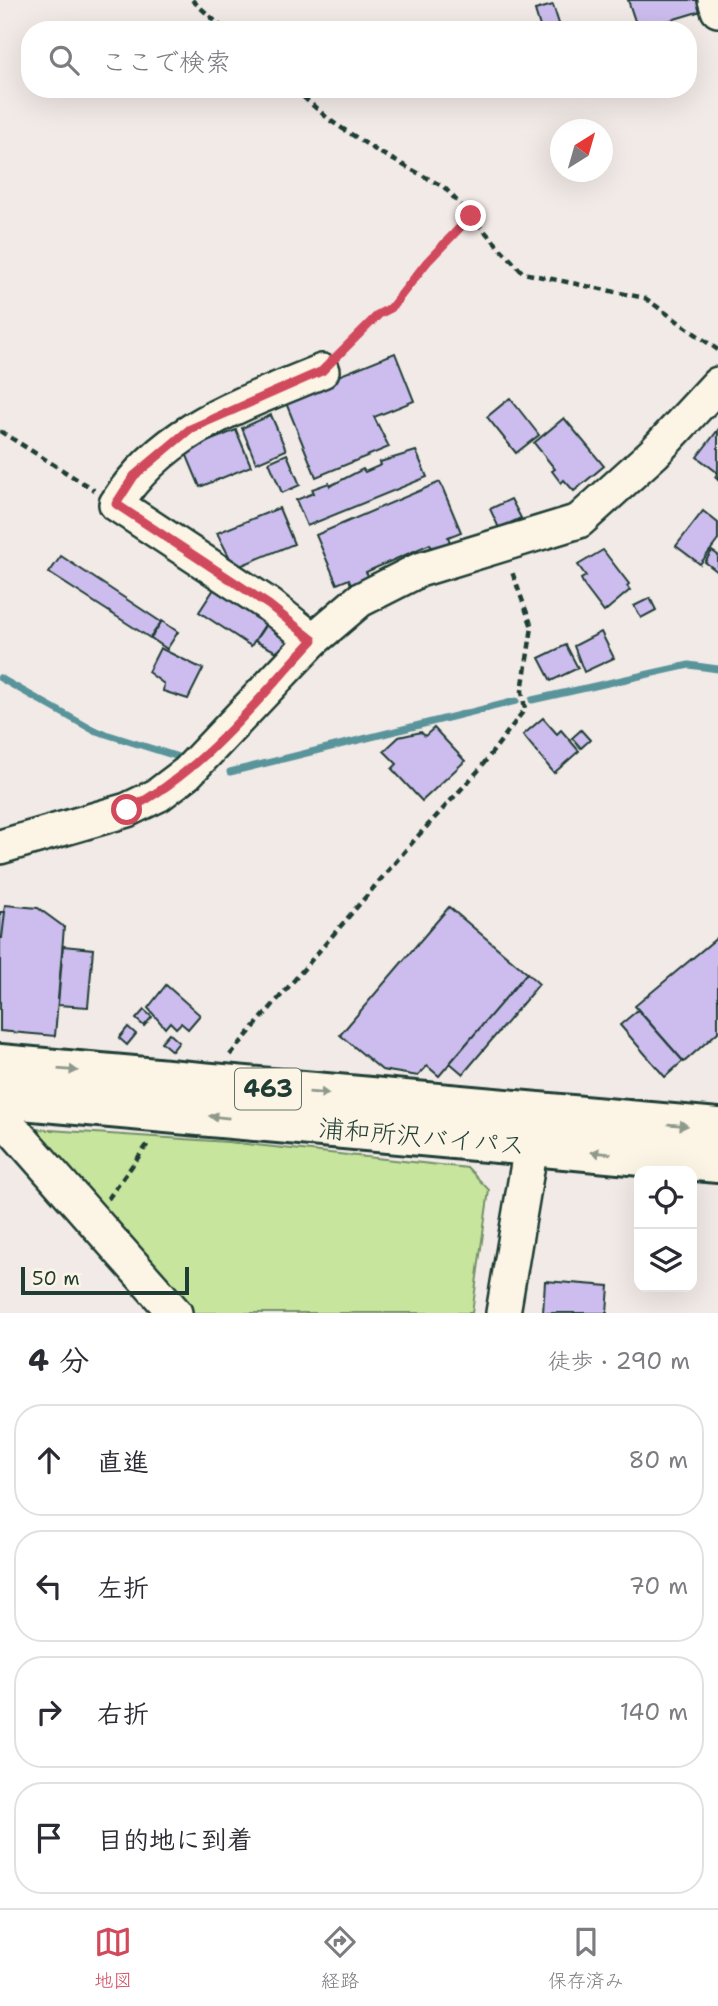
<!DOCTYPE html>
<html lang="ja">
<meta charset="utf-8">
<style>
:root{--surface:#fff;--page:#f7f7f7;--text:#2b2b33;--muted:#7c7c81;--line:#e1e1e2;--accent:#d1495b}
body{margin:0;font-family:"Shantell Sans","Klee One",sans-serif;background:var(--page);color:var(--text)}
.controls{position:absolute;right:21px;bottom:21px;display:grid;overflow:hidden;border-radius:14px;box-shadow:0 7px 28px #0002}
.controls button{width:63px;height:63px;display:grid;place-items:center;padding:0;border:0;border-bottom:2px solid var(--line);background:var(--surface);color:var(--text);font:35px sans-serif}
.compass{position:absolute;left:550px;top:119px;width:63px;height:63px;border-radius:50%;background:var(--surface);box-shadow:0 7px 28px #0002;rotate:37deg}
.scale{position:absolute;left:21px;bottom:18px;width:168px;box-sizing:border-box;padding-left:7px;border:4px solid #1f3d34;border-top:0;font-size:19px;line-height:24px;white-space:nowrap;color:#1f3d34;-webkit-text-stroke:5px #fcf5e5;paint-order:stroke}
.stop{position:absolute;width:21px;height:21px;margin:-16px;border:5px solid #d1495b;border-radius:50%;background:#fff}
.stop.end{background:#d1495b;border-color:#fff;box-shadow:0 2px 7px #0008}
.list{margin:0;padding:0;list-style:none}
h2{display:flex;justify-content:space-between;align-items:center;height:91px;margin:0;padding:0 28px;font-size:30px}
h2 small{font-size:23px;font-weight:400;color:var(--muted)}
.list li{display:grid;grid-template-columns:46px 1fr auto;gap:21px;align-items:center;box-sizing:border-box;height:112px;margin:0 14px 14px;padding:0 14px;border:2px solid var(--line);border-radius:28px}
.list b{display:block;font-size:26px;white-space:nowrap}
.list em{font-size:23px;font-style:normal;color:var(--muted)}
.icon{flex:none;width:38px;height:38px;fill:none;stroke:currentColor;stroke-width:2;stroke-linecap:round;stroke-linejoin:round}
.map{position:relative;flex:none;width:718px;height:1313px;overflow:hidden}
.search{position:absolute;background:var(--surface);box-shadow:0 7px 28px #0002;left:21px;right:21px;top:21px;height:77px;display:flex;align-items:center;gap:18px;box-sizing:border-box;padding:0 24px;border-radius:28px;color:var(--muted);font-size:26px}
.sheet{height:595px;background:var(--surface)}
nav{display:flex;justify-content:space-around;align-items:center;box-sizing:border-box;height:98px;border-top:2px solid var(--line);background:var(--surface);font-size:19px;color:var(--muted)}
nav a{display:grid;justify-items:center;gap:4px}
nav .on{color:var(--accent)}
.map>svg:first-child{display:block}
.green{fill:#c7e59d;stroke:#739168;stroke-width:2}
.lines{fill:none;stroke-linecap:round;stroke-linejoin:round}
.stream{stroke:#5a949b;stroke-width:7}
.building{fill:#ccbdee;stroke:#1f3d34;stroke-width:2}
.minor-casing{stroke:#1f3d34;stroke-width:38}
.highway-casing{stroke:#1f3d34;stroke-width:44}
.path{stroke:#1f3d34;stroke-width:4.5;stroke-dasharray:7 5;stroke-linecap:butt}
.minor{stroke:#fcf5e5;stroke-width:33}
.highway{stroke:#fcf5e5;stroke-width:38}
.oneway{fill:#8e998c}
.route{stroke:#d1495b;stroke-width:9}
.labels{text-anchor:middle;dominant-baseline:central;stroke-width:5;stroke-linejoin:round;paint-order:stroke}
.shield{fill:#fcf5e5;stroke:#617469;stroke-width:2}
.shield-label{font-size:24px;font-weight:bold;fill:#1f3d34}
.street-label{font-size:26px;fill:#1f3d34;stroke:#fcf5e5}
</style>
<div class="map">
<svg width="718" height="1313" viewBox="0 0 718 1313">
<rect width="100%" height="100%" fill="#f2eae7"/>
<filter id="ink" filterUnits="userSpaceOnUse"><feTurbulence type="fractalNoise" baseFrequency=".0143" numOctaves="2"/><feDisplacementMap in="SourceGraphic" scale="14" xChannelSelector="R" yChannelSelector="G"/><feConvolveMatrix kernelMatrix="1 2 1 2 8 2 1 2 1" color-interpolation-filters="sRGB"/></filter>
<g filter="url(#ink)">
<polygon class="green" points="20,1128 228,1142 468,1168 489,1190 472,1313 185,1313"/>
<g class="lines">
<g class="stream">
<polyline points="0,678 93,730 185,759"/>
<polyline points="532,700 689,665 718,669"/>
<polyline points="230,772 516,701"/>
</g>
</g>
<g class="building">
<polygon points="628,0 698,0 701,11 638,30"/>
<polygon points="553,5 561,30 541,30 535,10"/>
<polygon points="395,353 414,401 374,417 389,447 316,477 284,398"/>
<polygon points="510,398 539,435 516,453 487,417"/>
<polygon points="271,415 286,450 256,463 242,428"/>
<polygon points="564,418 604,466 574,491 564,480 561,483 552,471 555,469 534,443"/>
<polygon points="236,430 251,466 200,487 185,451 205,439 207,442"/>
<polygon points="718,430 718,480 715,477 718,473 697,457"/>
<polygon points="416,451 427,477 307,526 296,500 314,493 312,489 329,483 330,486 363,469 365,472 381,465 380,462"/>
<polygon points="287,454 300,485 282,493 269,462"/>
<polygon points="440,482 461,532 448,537 450,542 433,550 430,544 366,572 369,577 351,585 349,579 337,584 316,535"/>
<polygon points="511,499 521,518 499,528 490,509"/>
<polygon points="279,508 294,544 235,568 217,533"/>
<polygon points="703,511 718,523 718,540 700,564 676,546"/>
<polygon points="603,550 629,584 627,586 630,590 604,612 585,587 581,579 586,576 578,565"/>
<polygon points="712,551 718,555 718,572 705,562"/>
<polygon points="61,556 161,622 150,638 49,573"/>
<polygon points="218,583 270,617 251,646 199,612"/>
<polygon points="650,598 656,610 641,618 634,606"/>
<polygon points="269,620 297,638 285,656 255,641"/>
<polygon points="162,621 178,632 167,649 151,638"/>
<polygon points="601,632 614,658 584,672 574,646"/>
<polygon points="566,645 578,668 551,681 539,658"/>
<polygon points="160,648 203,669 188,699 163,691 164,684 148,672"/>
<polygon points="543,718 557,734 561,730 579,751 554,773 523,735"/>
<polygon points="434,728 465,761 422,801 392,769 397,764 384,751 399,737 421,732 425,736"/>
<polygon points="581,730 590,740 581,748 572,738"/>
<polygon points="5,905 38,908 64,927 55,1036 0,1031 0,938"/>
<polygon points="449,907 527,973 439,1076 427,1066 418,1076 382,1070 340,1035"/>
<polygon points="0,912 5,912 2,938 0,938"/>
<polygon points="718,937 718,1032 684,1062 635,1006"/>
<polygon points="63,946 93,949 88,1007 58,1005"/>
<polygon points="527,973 539,984 463,1074 450,1063"/>
<polygon points="166,985 200,1015 188,1029 181,1023 176,1028 170,1022 165,1028 148,1008"/>
<polygon points="144,1010 152,1017 144,1026 136,1019"/>
<polygon points="638,1010 683,1061 665,1077 620,1025"/>
<polygon points="128,1027 136,1034 127,1045 119,1038"/>
<polygon points="169,1033 179,1042 172,1051 161,1042"/>
<polygon points="545,1281 609,1286 607,1313 543,1313"/>
</g>
<g class="lines">
<defs>
<g id="minor">
<polyline points="715,0 718,10"/>
<path d="M 313,640 L 269,605 L 116,504 C 164,428 243,404 322,371"/>
<polyline points="0,847 127,810 158,795 187,773 313,640 360,600 419,570 579,521 654,453 718,384"/>
<polyline points="0,1115 175,1313"/>
<polyline points="503,1313 535,1122"/>
</g>
<g id="highway">
<polyline points="0,1064 718,1128"/>
<polyline points="0,1098 718,1163"/>
</g>
</defs>
<use href="#minor" class="minor-casing"/>
<use href="#highway" class="highway-casing"/>
<g class="path">
<polyline points="192,0 225,30"/>
<polyline points="294,89 331,121 377,151 444,187 523,273 645,298 718,350"/>
<polyline points="340,353 379,314 391,308 427,262 471,216"/>
<polyline points="0,431 94,490"/>
<polyline points="230,1055 417,837 478,771 525,709 522,691 532,627 511,569"/>
<polyline points="108,1199 150,1141"/>
</g>
<use href="#minor" class="minor"/>
<use href="#highway" class="highway"/>
</g>
<defs><path id="oneway-solid" d="M-6-.8H1V-3.2L6.5 0L1 3.2V.8H-6Z" transform="scale(1.75)"/></defs>
<g class="oneway">
<use href="#oneway-solid" transform="translate(68 1070) rotate(5)"/>
<use href="#oneway-solid" transform="translate(319 1093) rotate(5)"/>
<use href="#oneway-solid" transform="translate(219 1117) rotate(-174)"/>
<use href="#oneway-solid" transform="translate(678 1125) rotate(5)"/>
<use href="#oneway-solid" transform="translate(601 1153) rotate(-175)"/>
</g>
</g>
<g class="lines" filter="url(#ink)">
<path class="route" d="M 127,810 C 203,772 256,701 313,640 L 269,605 L 116,504 L 134,476 L 190,429 L 322,371 L 379,314 L 391,308 L 427,262 L 471,216"/>
</g>
<g class="labels">
<rect class="shield" x="235" y="1068.5" width="66" height="41" rx="5"/>
<g class="shield-label">
<text x="268" y="1089">463</text>
</g>
<g class="street-label">
<text transform="translate(422 1136) rotate(5)">浦和所沢バイパス</text>
</g>
</g>
</svg>
<div class="controls">
<button><svg class="icon" aria-label="locate" viewBox="0 0 24 24"><circle cx="12" cy="12" r="6"/><path d="M12 2v4M12 18v4M2 12h4M18 12h4"/></svg></button>
<button><svg class="icon" aria-label="layers" viewBox="0 0 24 24"><path d="M12 4l9 5-9 5-9-5zM3 14l9 5 9-5"/></svg></button>
</div>
<svg class="compass" viewBox="-18 -18 36 36"><path d="M0-13l5 13h-10z" fill="#e53935"/><path d="M0 13l5-13h-10z" fill="#7c7c81"/></svg>
<div class="scale">50 m</div>
<div class="stop" style="left:127px;top:810px"></div>
<div class="stop end" style="left:471px;top:216px"></div>
<div class="search"><svg class="icon" aria-label="search" viewBox="0 0 24 24"><circle cx="10" cy="10" r="6"/><path d="M15 15l6 6"/></svg>ここで検索</div>
</div>
<section class="sheet">
<h2>4 分<small>徒歩 · 290 m</small></h2>
<ul class="list">
<li><svg class="icon" aria-label="ahead" viewBox="0 0 24 24"><path d="M12 20V5M6 11l6-6 6 6"/></svg><div><b>直進</b></div><em>80 m</em></li>
<li><svg class="icon" aria-label="left" viewBox="0 0 24 24"><path d="M17 20v-9H6M10 6l-5 5 5 5"/></svg><div><b>左折</b></div><em>70 m</em></li>
<li><svg class="icon" aria-label="right" viewBox="0 0 24 24"><path d="M7 20v-9h11M14 6l5 5-5 5"/></svg><div><b>右折</b></div><em>140 m</em></li>
<li><svg class="icon" aria-label="arrive" viewBox="0 0 24 24"><path d="M6 21V4h12l-3 4 3 4H6"/></svg><div><b>目的地に到着</b></div></li>
</ul>
</section>
<nav>
<a class="on"><svg class="icon" aria-label="map" viewBox="0 0 24 24"><path d="M3 6l6-2 6 2 6-2v14l-6 2-6-2-6 2zM9 4v14M15 6v14"/></svg>地図</a>
<a><svg class="icon" aria-label="directions" viewBox="0 0 24 24"><path d="M12 3l9 9-9 9-9-9zM9 14v-3h6M13 9l2 2-2 2"/></svg>経路</a>
<a><svg class="icon" aria-label="saved" viewBox="0 0 24 24"><path d="M7 4h10v16l-5-4-5 4z"/></svg>保存済み</a>
</nav>
